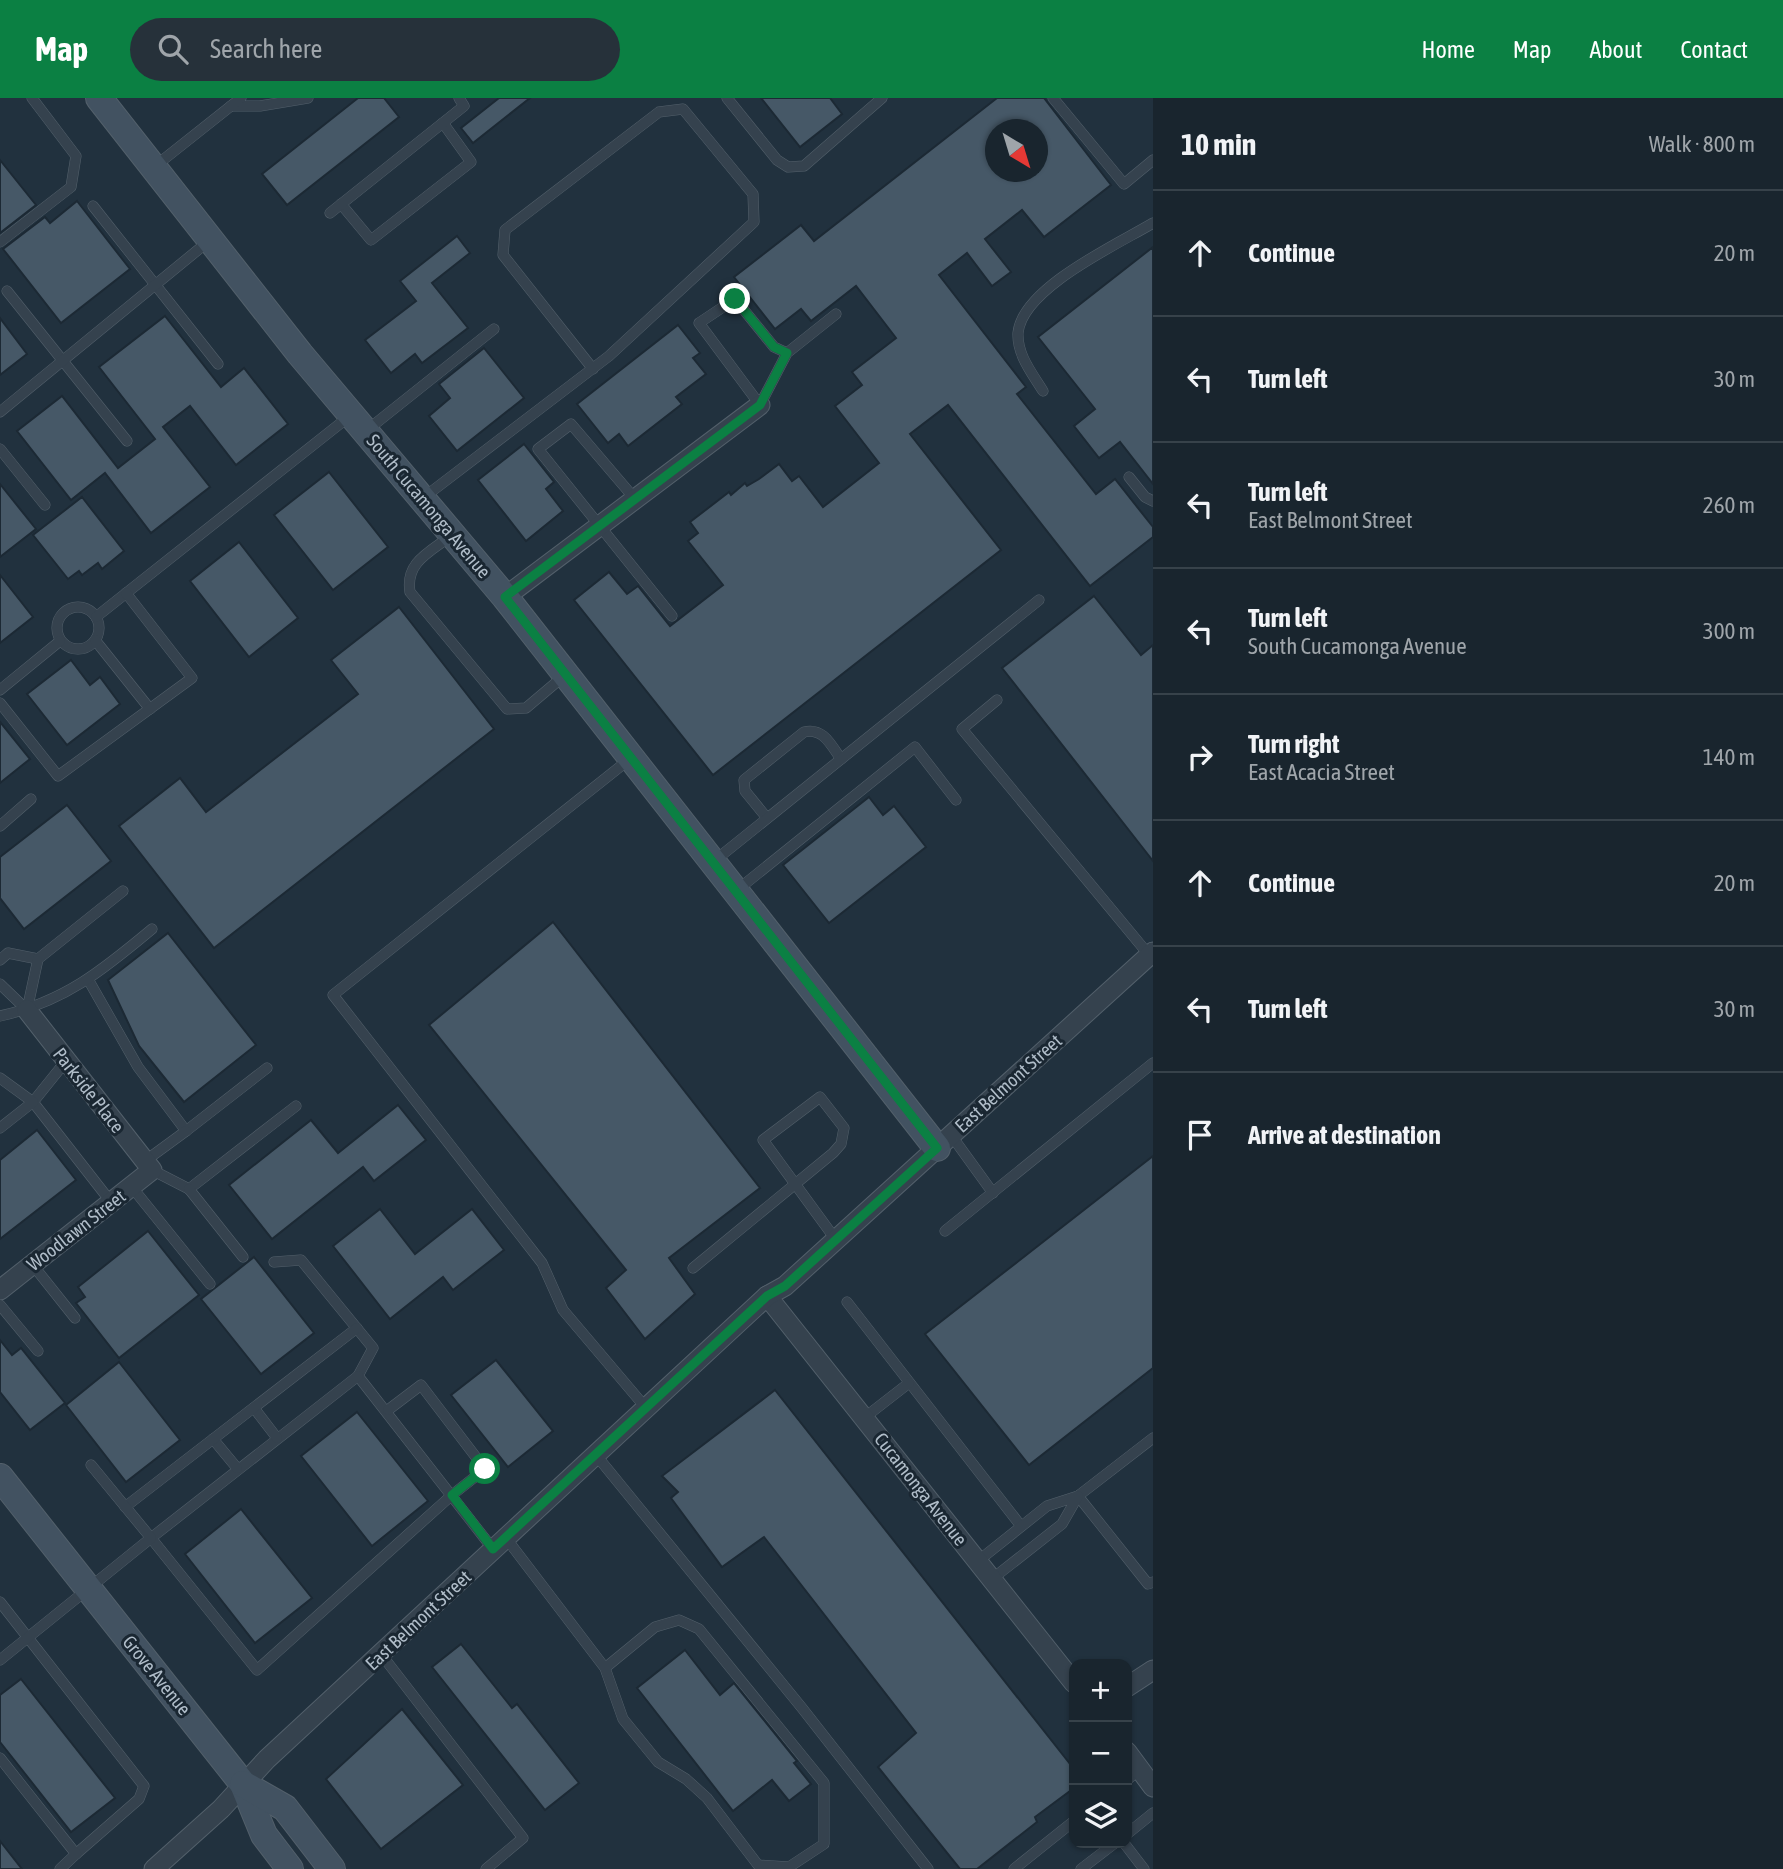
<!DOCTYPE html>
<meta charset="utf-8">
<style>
:root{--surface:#19252e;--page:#26313a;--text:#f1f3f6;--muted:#9fa5aa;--line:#37424a;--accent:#0b8043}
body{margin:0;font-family:"Asap Condensed",sans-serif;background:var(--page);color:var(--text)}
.controls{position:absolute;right:21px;bottom:21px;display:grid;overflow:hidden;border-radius:14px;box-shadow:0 2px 5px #0004}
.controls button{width:63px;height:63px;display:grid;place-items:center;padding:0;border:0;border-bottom:2px solid var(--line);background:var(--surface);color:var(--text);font:35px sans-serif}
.compass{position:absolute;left:985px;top:21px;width:63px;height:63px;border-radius:50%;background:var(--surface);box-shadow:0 2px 5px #0004;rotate:142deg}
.stop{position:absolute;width:21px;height:21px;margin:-16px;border:5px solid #0b8043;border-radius:50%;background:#fff}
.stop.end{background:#0b8043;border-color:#fff;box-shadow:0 2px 7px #0008}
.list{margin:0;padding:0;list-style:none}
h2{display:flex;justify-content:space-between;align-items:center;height:91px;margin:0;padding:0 28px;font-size:30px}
h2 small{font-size:23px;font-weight:400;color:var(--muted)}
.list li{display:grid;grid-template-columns:46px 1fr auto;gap:21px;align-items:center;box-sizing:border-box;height:126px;padding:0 28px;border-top:2px solid var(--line)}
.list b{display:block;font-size:26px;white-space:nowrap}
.list p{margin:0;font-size:23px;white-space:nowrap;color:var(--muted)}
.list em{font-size:23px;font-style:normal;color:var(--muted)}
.icon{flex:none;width:38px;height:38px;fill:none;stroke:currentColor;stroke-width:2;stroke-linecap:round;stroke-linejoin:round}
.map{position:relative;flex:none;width:1153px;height:1771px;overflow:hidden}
header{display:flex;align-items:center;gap:42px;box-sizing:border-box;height:98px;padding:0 35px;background:var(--accent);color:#fff}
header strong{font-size:33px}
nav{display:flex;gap:38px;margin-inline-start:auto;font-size:24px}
.search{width:490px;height:63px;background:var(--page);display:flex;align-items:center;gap:18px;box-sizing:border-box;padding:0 24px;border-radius:38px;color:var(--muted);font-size:26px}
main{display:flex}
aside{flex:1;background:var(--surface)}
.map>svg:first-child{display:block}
.building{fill:#465867;stroke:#1c2934;stroke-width:2;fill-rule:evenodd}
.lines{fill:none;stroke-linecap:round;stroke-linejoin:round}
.lane-casing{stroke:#53606b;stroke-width:11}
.street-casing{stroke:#53606b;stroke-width:21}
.secondary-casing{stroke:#53606b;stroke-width:28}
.lane{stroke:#35424e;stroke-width:10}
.street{stroke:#35424e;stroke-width:19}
.secondary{stroke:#425261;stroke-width:26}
.route{stroke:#0b8043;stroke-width:9}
.labels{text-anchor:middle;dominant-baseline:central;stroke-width:6;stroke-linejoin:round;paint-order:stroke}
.street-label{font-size:19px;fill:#b0bdc9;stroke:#1a2732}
</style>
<header>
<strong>Map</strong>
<div class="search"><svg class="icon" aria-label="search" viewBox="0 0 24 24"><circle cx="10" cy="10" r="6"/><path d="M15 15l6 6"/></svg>Search here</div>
<nav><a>Home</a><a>Map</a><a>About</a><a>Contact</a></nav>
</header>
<main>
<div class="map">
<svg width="1153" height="1771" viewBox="0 0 1153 1771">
<rect width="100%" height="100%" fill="#21313e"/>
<g class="building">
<polygon points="358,0 384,0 399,19 287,107 262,76"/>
<polygon points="499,0 530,0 473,45 461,30"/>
<polygon points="761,0 830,0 842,16 800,49"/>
<path d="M 997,0 L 1044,0 L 1111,87 L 1044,139 L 1022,112 L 985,141 L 1011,174 L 992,188 L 967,155 L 939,177 L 1026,289 L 1017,296 L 1096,396 L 1115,381 L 1153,429 L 1153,439 L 1090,488 L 948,307 L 910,336 L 1001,452 L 713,677 L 574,502 L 609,474 L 627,496 L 638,488 L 670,528 L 723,487 L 688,443 L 698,435 L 690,424 L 729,394 L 731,397 L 745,385 L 747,388 L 759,381 L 779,366 L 792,383 L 799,378 L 823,409 L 879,365 L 835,308 L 862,287 L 852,274 L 896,240 L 856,188 L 811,223 L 801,211 L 775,231 L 734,179 L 801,127 L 814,143 ZM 996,32 L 1038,32 L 1038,74 L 996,74 Z"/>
<polygon points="0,62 36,107 0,135"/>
<polygon points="77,103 130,171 61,225 3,151 45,119 50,125"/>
<polygon points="457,138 470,155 432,185 468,230 422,265 415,256 391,275 365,242 416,203 400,183"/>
<polygon points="1153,149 1153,386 1120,344 1099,360 1074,328 1095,311 1038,239"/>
<polygon points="165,218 221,289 244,270 288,326 236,367 190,308 163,329 210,389 151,435 105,375 71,402 17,333 62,298 118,370 155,341 99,269"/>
<polygon points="0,220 27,256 0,277"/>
<polygon points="678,227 700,255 693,260 706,276 676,299 682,306 628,348 619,336 608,345 577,306"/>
<polygon points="484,250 524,300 457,353 429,318 450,300 439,286"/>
<polygon points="524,346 554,384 546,391 563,413 526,443 478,382"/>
<polygon points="329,374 388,449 333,492 274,417"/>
<polygon points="0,386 36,431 0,459"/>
<polygon points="82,399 124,453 102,471 98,465 82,477 79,473 68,481 33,437"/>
<polygon points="239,444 298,520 249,559 190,483"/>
<polygon points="0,477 33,519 0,545"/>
<polygon points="1094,498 1141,557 1153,547 1153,763 1002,570"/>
<polygon points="399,509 494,631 214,850 119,728 180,680 206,714 358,596 331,562"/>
<polygon points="71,562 90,587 100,579 120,606 67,647 27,596"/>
<polygon points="0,624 30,661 0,685"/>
<polygon points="869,699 883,717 894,708 926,749 829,825 783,767"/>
<polygon points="67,707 111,763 24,831 0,800 0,759"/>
<polygon points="553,824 760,1090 669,1160 695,1196 645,1241 606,1190 626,1172 429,927"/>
<polygon points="168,835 256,947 184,1004 139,948 108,882"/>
<polygon points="398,1007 426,1042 374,1083 363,1069 272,1141 229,1087 311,1022 338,1055"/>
<polygon points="37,1032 76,1082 0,1141 0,1062"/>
<polygon points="1153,1058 1153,1270 1029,1367 925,1236"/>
<polygon points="380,1111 415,1156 472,1111 504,1152 453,1192 443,1179 390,1221 333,1148"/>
<polygon points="148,1133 199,1197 119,1260 76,1205 85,1199 78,1189"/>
<polygon points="254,1159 314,1235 261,1276 201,1201"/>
<polygon points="0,1242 12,1257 21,1250 65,1305 30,1332 0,1294"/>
<polygon points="496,1262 553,1333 508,1369 451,1297"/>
<polygon points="119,1264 180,1342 126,1384 66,1307"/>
<polygon points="775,1292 1074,1671 1074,1690 1035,1719 1037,1724 977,1771 960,1771 878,1669 916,1635 764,1439 722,1469 671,1400 678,1394 662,1378"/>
<polygon points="357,1314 428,1403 372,1448 301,1358"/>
<polygon points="241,1411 312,1500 255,1545 185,1456"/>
<polygon points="461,1546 512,1610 517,1606 579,1685 545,1712 432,1569"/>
<polygon points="685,1552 720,1597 734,1585 797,1663 794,1665 811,1686 789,1703 772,1682 733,1713 637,1590"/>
<polygon points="21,1581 115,1700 71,1734 0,1644 0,1597"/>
<polygon points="402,1611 463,1687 381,1751 326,1681"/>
<polygon points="0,1743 22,1771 0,1771"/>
</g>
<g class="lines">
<defs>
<g id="lane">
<polyline points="727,0 777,62 788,69 804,68 882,0"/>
<polyline points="1053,0 1124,86 1153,62"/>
<polyline points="231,8 260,8 308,0"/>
<polyline points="154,69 241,0"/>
<polyline points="341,106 371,142 471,64 443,25"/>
<polyline points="93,108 218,266"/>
<polyline points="330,115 464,8 459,0"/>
<polyline points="0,144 71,89 76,58 32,0"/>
<polyline points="7,193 127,343"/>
<polyline points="787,255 760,307 699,225 735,201 774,249 787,255 836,216"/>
<path d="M 1043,293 C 1032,275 1017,257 1018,235 C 1022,190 1118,146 1153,125"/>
<polyline points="0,314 210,142"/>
<polyline points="366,333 494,231"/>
<polyline points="0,351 45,407"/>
<polyline points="1129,379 1145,399 1153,403"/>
<polyline points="423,400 609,258 754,124 753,96 683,11 659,14 505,132 503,157 593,271"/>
<polyline points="635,401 571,326 538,351 672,518"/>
<path d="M 452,437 C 430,454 405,464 410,494 L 507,611 L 526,610 L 565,577"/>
<circle cx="78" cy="530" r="21"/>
<polyline points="96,519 351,317"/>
<polyline points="95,542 150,611"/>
<polyline points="0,592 60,543"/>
<polyline points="997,602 962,631 1149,857"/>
<polyline points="0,605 58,678 192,580 126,495"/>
<polyline points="631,660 333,897 542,1165 563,1212 646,1310"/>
<path d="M 767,720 L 745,693 L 744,682 L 804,634 C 823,629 831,647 841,661"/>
<polyline points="0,728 31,701"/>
<polyline points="713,764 1039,502"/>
<polyline points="736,793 915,649 956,702"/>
<polyline points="0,862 8,855 38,861"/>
<polyline points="89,883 138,969 186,1033 267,970"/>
<polyline points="0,886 27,912"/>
<polyline points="27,912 38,861 123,793"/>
<path d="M 0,918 C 64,904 103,872 152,831"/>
<polyline points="66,963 33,1004 111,1104"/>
<polyline points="0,980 33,1004 0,1030"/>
<polyline points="951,1037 993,1095"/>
<polyline points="145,1063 186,1033"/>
<polyline points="152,1072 189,1091 296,1008"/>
<polyline points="131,1088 210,1186"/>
<polyline points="189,1091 243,1159"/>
<polyline points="945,1133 1153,965"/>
<polyline points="274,1164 301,1162 373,1250 358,1278 493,1451"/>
<polyline points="32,1166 75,1220"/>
<polyline points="693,1170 833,1055 841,1046 844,1030 820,999 763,1042 836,1142"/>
<polyline points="847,1204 1021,1428"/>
<polyline points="0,1207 38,1253"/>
<polyline points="358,1278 151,1440 257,1572 452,1397 485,1371 421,1287 388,1312"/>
<polyline points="254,1310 277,1340"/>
<polyline points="864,1320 909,1285"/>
<polyline points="1153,1340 1078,1398 1148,1486 1153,1484"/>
<polyline points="213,1341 237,1370"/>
<polyline points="596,1357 802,1610 928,1771"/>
<polyline points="125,1409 357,1230"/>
<polyline points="506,1440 605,1570 623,1621 658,1664 686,1681 707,1700 758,1767 789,1769 824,1746 824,1685 699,1531 679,1522 655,1529 605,1570"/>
<polyline points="978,1463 1047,1408 1078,1398 1062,1426 992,1481"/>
<polyline points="0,1504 144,1688 139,1701 76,1756"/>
<polyline points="381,1556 523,1740 486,1771"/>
<polyline points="0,1562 151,1440 91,1367"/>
<polyline points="0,1660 76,1756 60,1771"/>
<polyline points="1127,1682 1140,1671"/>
<polyline points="1127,1736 1153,1715"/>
<polyline points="1124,1745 1144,1771"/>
<polyline points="1014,1771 1074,1723"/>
<polyline points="1081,1771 1115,1745"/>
</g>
<g id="street">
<polyline points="505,499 760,307"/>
<polyline points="0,1192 152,1072 27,912"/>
<polyline points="767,1198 1074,1585"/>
<polyline points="1127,1589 1153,1572"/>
<polyline points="1127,1654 1153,1689"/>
<polyline points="154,1771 221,1711 267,1661 767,1198 785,1188 1153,854"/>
</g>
<g id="secondary">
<polyline points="99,0 300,256 505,499 937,1050"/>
<polyline points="0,1379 243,1686 264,1737 290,1771"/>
<polyline points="243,1686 285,1710 332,1771"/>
</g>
</defs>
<use href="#lane" class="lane-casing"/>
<use href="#street" class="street-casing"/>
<use href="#secondary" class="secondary-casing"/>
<use href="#lane" class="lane"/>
<use href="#street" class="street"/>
<use href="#secondary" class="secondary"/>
</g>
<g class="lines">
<polyline class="route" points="485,1371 452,1397 493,1451 767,1198 785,1188 937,1050 505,499 760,307 787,255 774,249 735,201"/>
</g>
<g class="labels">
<g class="street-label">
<text transform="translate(429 408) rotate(50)">South Cucamonga Avenue</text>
<text transform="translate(1008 985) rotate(-42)">East Belmont Street</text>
<text transform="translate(89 992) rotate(52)">Parkside Place</text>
<text transform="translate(76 1132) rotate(-38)">Woodlawn Street</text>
<text transform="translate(921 1391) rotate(52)">Cucamonga Avenue</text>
<text transform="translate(418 1522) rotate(-43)">East Belmont Street</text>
<text transform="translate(157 1577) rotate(51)">Grove Avenue</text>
</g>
</g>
</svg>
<div class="controls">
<button>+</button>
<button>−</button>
<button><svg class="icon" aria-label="layers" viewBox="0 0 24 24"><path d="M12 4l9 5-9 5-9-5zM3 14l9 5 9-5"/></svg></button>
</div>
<svg class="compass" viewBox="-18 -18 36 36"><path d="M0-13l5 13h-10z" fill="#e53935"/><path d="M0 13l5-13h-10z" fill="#9fa5aa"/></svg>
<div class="stop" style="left:485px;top:1371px"></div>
<div class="stop end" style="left:735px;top:201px"></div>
</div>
<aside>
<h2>10 min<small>Walk · 800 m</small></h2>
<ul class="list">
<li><svg class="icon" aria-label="ahead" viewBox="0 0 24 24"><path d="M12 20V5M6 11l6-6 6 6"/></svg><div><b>Continue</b></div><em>20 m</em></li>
<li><svg class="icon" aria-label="left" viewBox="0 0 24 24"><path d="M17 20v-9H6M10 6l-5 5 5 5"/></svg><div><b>Turn left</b></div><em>30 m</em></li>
<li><svg class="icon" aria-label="left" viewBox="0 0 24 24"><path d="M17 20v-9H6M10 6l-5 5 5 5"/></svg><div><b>Turn left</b><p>East Belmont Street</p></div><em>260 m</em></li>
<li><svg class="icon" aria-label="left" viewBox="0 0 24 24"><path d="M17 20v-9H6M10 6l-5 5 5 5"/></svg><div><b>Turn left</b><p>South Cucamonga Avenue</p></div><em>300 m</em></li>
<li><svg class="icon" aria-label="right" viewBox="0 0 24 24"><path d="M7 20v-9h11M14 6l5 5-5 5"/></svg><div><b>Turn right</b><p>East Acacia Street</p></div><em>140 m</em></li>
<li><svg class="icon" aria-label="ahead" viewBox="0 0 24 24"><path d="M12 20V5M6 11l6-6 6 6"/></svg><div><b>Continue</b></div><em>20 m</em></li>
<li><svg class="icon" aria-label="left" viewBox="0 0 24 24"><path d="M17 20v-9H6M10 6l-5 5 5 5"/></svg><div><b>Turn left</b></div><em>30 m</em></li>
<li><svg class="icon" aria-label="arrive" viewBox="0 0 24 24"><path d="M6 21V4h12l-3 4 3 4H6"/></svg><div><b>Arrive at destination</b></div></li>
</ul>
</aside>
</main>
